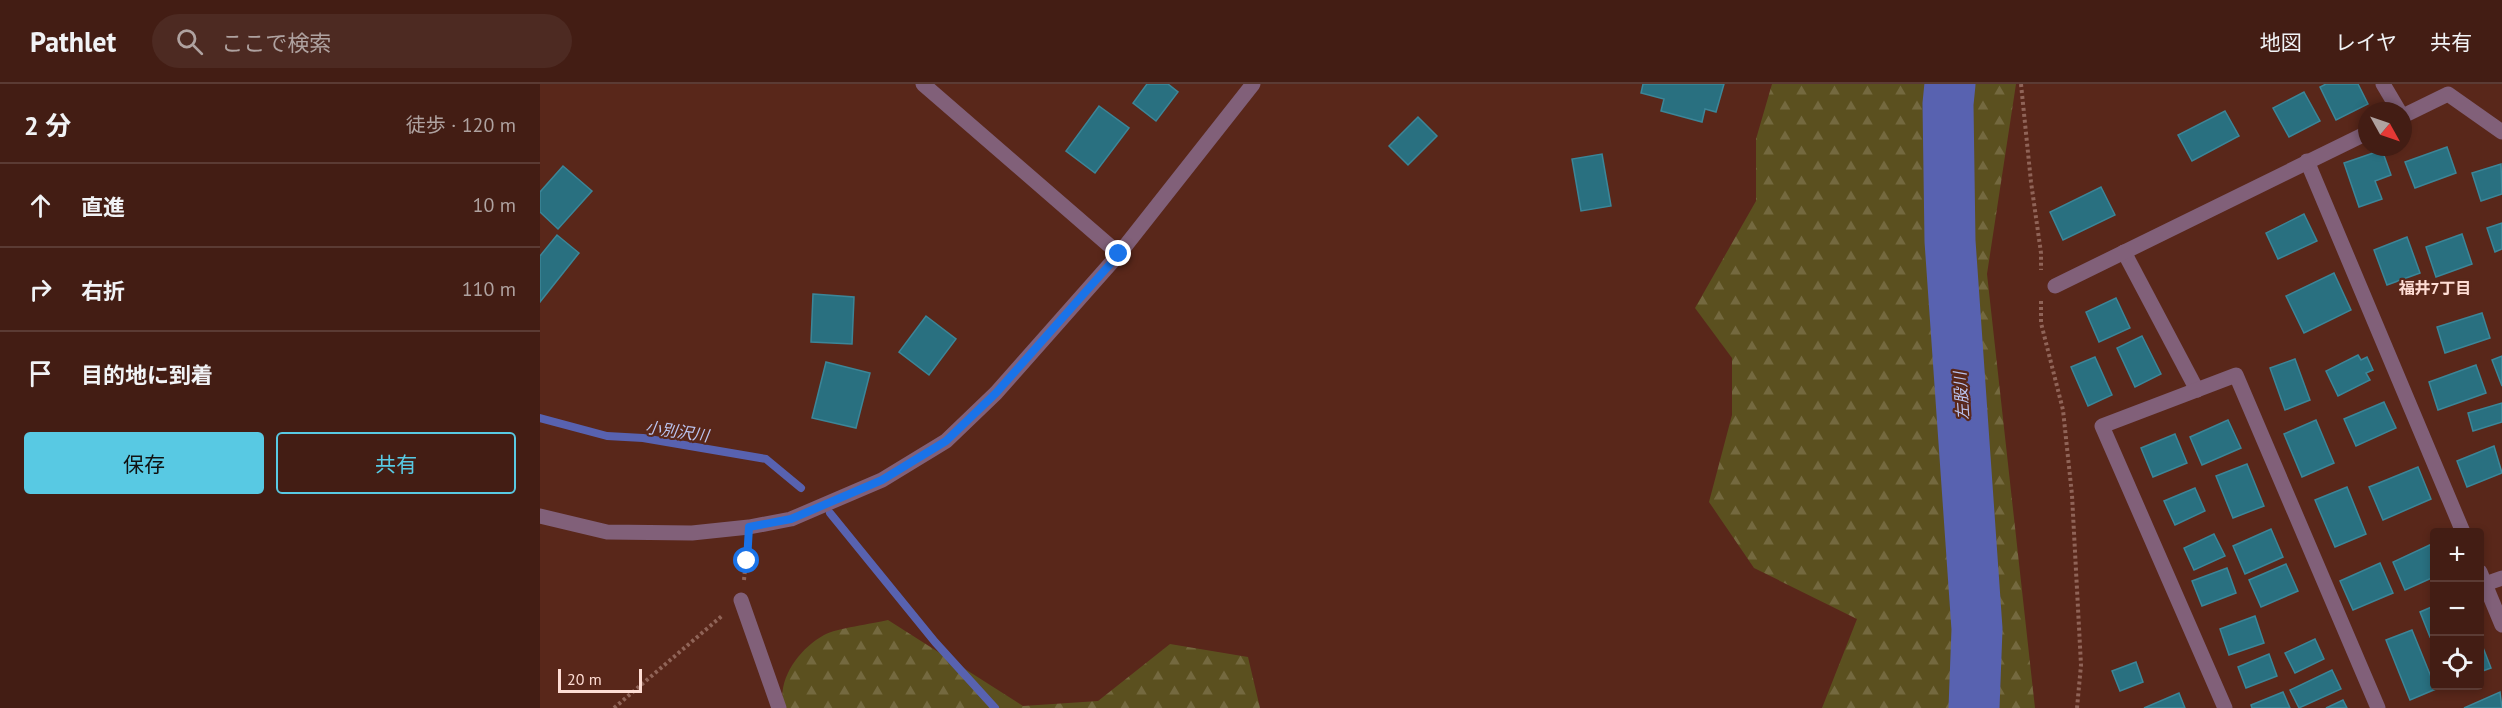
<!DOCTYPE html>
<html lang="ja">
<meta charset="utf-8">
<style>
:root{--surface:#431d14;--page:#4d2a22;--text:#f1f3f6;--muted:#afa2a0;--line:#5b3b34;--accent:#58c9e3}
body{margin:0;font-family:"PT Sans","Noto Sans JP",sans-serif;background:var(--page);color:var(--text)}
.controls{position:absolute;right:18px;bottom:18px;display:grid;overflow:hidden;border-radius:6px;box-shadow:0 3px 9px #0003}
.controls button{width:54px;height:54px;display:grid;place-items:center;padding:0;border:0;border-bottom:2px solid var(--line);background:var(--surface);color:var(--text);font:30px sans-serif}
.compass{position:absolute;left:1818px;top:18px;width:54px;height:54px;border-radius:50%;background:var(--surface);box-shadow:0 3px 9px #0003;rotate:130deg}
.scale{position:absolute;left:18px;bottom:15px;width:84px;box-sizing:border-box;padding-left:6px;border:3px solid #feddd4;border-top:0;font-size:16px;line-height:21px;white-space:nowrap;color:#feddd4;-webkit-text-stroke:4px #59271a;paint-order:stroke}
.stop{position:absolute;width:18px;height:18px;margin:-14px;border:4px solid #1a73e8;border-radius:50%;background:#fff}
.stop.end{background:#1a73e8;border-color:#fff;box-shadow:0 2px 6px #0008}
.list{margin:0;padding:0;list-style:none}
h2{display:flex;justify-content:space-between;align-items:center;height:78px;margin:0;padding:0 24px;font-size:26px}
h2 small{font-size:20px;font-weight:400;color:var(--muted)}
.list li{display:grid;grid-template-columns:39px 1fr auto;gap:18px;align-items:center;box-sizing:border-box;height:84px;padding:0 24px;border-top:2px solid var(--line)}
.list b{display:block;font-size:22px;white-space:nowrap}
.list em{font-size:20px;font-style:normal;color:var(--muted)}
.actions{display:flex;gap:12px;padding:18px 24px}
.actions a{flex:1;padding:14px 0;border:2px solid var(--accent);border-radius:6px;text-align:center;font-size:21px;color:var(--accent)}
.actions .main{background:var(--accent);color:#111}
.icon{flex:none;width:33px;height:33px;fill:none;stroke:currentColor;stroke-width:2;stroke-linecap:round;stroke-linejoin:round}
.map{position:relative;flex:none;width:1962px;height:624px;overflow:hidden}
header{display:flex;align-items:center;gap:36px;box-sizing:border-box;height:84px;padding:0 30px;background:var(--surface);border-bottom:2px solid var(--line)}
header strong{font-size:28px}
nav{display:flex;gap:33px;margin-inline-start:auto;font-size:21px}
.search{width:420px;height:54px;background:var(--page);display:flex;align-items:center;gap:15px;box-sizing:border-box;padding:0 21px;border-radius:33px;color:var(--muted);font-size:22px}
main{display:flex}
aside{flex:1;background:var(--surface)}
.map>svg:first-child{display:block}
.forest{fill:url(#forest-firs)}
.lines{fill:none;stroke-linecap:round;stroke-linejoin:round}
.stream{stroke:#5862b0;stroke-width:8}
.river{stroke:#5862b0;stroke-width:51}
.building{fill:#297080;stroke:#3c8698;stroke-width:1.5}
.path{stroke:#906458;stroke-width:4;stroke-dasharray:3 3;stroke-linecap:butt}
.minor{stroke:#816079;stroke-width:15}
.route{stroke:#1a73e8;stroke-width:8}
.labels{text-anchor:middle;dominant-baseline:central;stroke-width:4.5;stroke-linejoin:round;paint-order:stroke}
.neighbourhood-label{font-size:16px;font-weight:bold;fill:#feddd4;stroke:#59271a}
.water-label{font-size:16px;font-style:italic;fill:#bbc4ef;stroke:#59271a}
</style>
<header>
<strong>Pathlet</strong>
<div class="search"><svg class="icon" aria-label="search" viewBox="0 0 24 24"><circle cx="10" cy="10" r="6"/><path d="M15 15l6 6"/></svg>ここで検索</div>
<nav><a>地図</a><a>レイヤ</a><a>共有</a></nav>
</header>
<main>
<aside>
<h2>2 分<small>徒歩 · 120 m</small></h2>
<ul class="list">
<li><svg class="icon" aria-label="ahead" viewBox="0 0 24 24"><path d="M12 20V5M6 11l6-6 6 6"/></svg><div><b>直進</b></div><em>10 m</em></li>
<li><svg class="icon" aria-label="right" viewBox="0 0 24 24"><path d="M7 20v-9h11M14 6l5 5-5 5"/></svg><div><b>右折</b></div><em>110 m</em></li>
<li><svg class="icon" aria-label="arrive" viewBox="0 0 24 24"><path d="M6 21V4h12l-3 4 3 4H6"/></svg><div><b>目的地に到着</b></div></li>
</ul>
<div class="actions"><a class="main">保存</a><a>共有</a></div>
</aside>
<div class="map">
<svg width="1962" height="624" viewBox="0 0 1962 624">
<defs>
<pattern id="forest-firs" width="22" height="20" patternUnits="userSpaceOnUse" patternTransform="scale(1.5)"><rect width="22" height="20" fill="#5b501f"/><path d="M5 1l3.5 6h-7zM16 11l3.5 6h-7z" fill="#74693f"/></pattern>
</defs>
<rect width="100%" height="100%" fill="#59271a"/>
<g class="forest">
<polygon points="1232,0 1476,0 1447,190 1495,624 1282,624 1317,535 1214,484 1169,418 1192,331 1192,274 1155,224 1216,117 1216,55"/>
<path d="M 348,536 L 483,622 L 558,617 L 630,560 L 708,573 L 720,624 L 244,624 C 236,596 259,565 284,551 C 297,544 332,540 348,536 Z"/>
</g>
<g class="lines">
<g class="stream">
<polyline points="0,334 67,352 103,354 226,375 261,404"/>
<polyline points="290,429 395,558 455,624"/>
</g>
<polyline class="river" points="1410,0 1408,20 1410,157 1437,545 1434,624"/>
</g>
<g class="building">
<polygon points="607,0 628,0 638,8 616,37 593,19"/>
<polygon points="1103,0 1184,0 1176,28 1165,25 1162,38 1121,27 1124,15 1101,9"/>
<polygon points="1786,0 1818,0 1828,20 1796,36 1780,3"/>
<polygon points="1764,8 1780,37 1749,53 1733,24"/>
<polygon points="559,22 589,44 555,89 526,67"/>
<polygon points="1685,27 1699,52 1652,77 1638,51"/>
<polygon points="878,33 897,52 868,81 849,62"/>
<polygon points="1907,63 1916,89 1875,104 1865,78"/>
<polygon points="1842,66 1851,91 1835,97 1842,115 1819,123 1804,79"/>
<polygon points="1062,70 1071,122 1041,127 1032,75"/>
<polygon points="1961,80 1962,110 1941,117 1932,89"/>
<polygon points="23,82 52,107 18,145 0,128 0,108"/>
<polygon points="1561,103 1575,131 1523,156 1510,128"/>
<polygon points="1764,130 1777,157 1738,175 1726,149"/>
<polygon points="1962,139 1962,165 1955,168 1947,144"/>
<polygon points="1922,150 1932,180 1896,193 1886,163"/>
<polygon points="17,151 39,169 0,218 0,172"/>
<polygon points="1867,153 1880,189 1847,201 1834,166"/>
<polygon points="1794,189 1811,226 1764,249 1746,212"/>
<polygon points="273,210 314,213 312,260 271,258"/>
<polygon points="1576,214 1590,244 1559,258 1546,228"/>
<polygon points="1942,229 1950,254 1905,269 1897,243"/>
<polygon points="386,232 416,255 389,291 359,268"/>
<polygon points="1602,252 1621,290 1595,303 1577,264"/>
<polygon points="1818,271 1821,276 1827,273 1833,286 1826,289 1830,296 1798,312 1786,287"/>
<polygon points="1962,272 1962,302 1952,276"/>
<polygon points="1555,273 1572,311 1548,322 1531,283"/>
<polygon points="1755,275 1770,316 1745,326 1730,284"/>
<polygon points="286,278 330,289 316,344 272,334"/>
<polygon points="1936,281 1946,309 1898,326 1889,298"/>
<polygon points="1844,318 1856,344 1816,362 1804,335"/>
<polygon points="1962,319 1962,338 1933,347 1928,329"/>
<polygon points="1688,336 1701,364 1662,381 1650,353"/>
<polygon points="1776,336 1794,379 1762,393 1744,350"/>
<polygon points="1635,350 1647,379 1613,393 1601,364"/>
<polygon points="1954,362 1962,389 1927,403 1917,377"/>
<polygon points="1707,380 1724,422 1693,434 1676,392"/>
<polygon points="1878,383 1891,415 1843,436 1829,403"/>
<polygon points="1807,403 1826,450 1795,463 1775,416"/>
<polygon points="1655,404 1665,427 1635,441 1624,417"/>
<polygon points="1731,445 1743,473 1705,490 1693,462"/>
<polygon points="1674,450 1685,472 1654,486 1644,464"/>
<polygon points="1894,459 1894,493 1865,506 1853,478"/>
<polygon points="1840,479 1853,509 1813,526 1800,497"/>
<polygon points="1746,480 1758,507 1721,523 1709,496"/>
<polygon points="1687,484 1696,509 1662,522 1652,497"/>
<polygon points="1894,522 1894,551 1890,553 1880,528"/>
<polygon points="1715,532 1724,559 1689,571 1680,545"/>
<polygon points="1872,546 1896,605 1870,616 1846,556"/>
<polygon points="1775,555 1784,575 1755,589 1745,569"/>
<polygon points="1940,561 1942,561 1951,584 1940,588"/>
<polygon points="1729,570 1737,592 1706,604 1698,583"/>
<polygon points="1596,578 1603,598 1580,607 1572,587"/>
<polygon points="1792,586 1801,605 1759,624 1750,606"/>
<polygon points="1743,608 1750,624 1712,624 1711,621"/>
<polygon points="1960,608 1962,624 1924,624"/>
<polygon points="1639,609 1645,624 1604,624"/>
<polygon points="1803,616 1807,624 1786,624"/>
</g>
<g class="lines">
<g class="path">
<polyline points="1481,0 1491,98 1501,169 1501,186"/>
<polyline points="1501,217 1501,239 1523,326 1532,411 1541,581 1537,624"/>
<polyline points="204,496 207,465"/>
<polyline points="74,624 183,531"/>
</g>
<g class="minor">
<polyline points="383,0 579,170"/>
<polyline points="1843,0 1859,27"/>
<polyline points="1863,32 1908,10 1962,48"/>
<polyline points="1767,77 1923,448"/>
<polyline points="1584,168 1657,306"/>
<polyline points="1515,202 1827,49"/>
<polyline points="0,432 67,448 152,449 209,443 251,435 342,396 406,357 456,309 579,170 713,0"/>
<polyline points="1940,488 1962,541"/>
<polyline points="1945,500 1962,494"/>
<polyline points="201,516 239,624"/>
<polyline points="1685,624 1562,342 1696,291 1838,624"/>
</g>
</g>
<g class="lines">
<polyline class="route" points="207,477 209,443 251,435 342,396 406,357 456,309 579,170"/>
</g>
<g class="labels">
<g class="neighbourhood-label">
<text x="1895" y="204">福井7丁目</text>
</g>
<g class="water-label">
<text transform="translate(1421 312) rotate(-94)">左股川</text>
<text transform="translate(137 347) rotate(8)">小別沢川</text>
</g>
</g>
</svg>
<div class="controls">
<button>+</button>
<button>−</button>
<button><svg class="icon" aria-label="locate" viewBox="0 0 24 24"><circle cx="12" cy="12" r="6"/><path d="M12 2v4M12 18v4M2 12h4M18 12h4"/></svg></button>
</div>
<svg class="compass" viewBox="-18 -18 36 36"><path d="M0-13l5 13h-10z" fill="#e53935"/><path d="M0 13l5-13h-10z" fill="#afa2a0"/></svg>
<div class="scale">20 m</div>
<div class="stop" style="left:207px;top:477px"></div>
<div class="stop end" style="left:579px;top:170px"></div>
</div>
</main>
